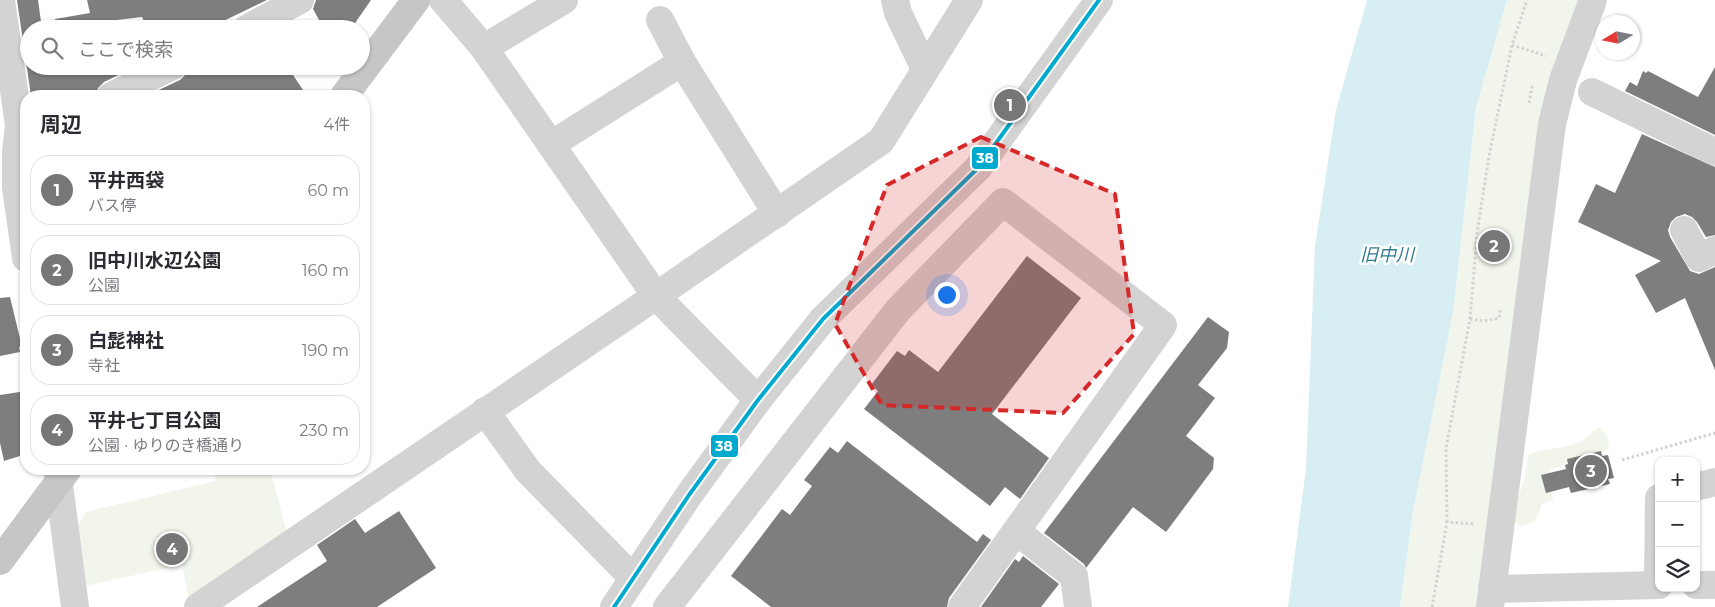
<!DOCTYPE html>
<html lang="ja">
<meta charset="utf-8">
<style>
:root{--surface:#fff;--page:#f7f7f7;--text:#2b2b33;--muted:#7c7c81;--line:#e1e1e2;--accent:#777}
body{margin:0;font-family:Montserrat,"Noto Sans JP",sans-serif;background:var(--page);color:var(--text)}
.controls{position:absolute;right:15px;bottom:15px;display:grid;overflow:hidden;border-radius:10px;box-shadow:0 1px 4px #0004}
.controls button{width:45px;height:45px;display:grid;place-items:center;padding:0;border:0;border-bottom:1px solid var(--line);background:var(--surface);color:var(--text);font:25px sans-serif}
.compass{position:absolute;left:1595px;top:15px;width:45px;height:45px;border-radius:50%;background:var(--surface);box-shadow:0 1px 4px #0004;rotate:260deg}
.you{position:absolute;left:946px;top:294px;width:18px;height:18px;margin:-12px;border:4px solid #fff;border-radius:50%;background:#1a73e8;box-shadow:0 0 0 8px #1a73e833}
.badge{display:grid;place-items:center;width:32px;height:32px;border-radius:50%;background:var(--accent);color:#fff;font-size:16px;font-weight:700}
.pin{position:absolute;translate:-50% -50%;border:2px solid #fff;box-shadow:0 1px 5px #0006}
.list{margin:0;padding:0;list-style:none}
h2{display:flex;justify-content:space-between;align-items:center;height:65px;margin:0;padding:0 20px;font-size:21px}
h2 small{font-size:16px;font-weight:400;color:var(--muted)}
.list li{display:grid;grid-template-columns:32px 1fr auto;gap:15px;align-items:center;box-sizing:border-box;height:70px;margin:0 10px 10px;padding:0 10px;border:1px solid var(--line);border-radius:20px}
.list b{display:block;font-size:19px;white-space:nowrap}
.list p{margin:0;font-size:16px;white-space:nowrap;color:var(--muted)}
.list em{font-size:16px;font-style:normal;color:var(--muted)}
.icon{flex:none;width:28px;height:28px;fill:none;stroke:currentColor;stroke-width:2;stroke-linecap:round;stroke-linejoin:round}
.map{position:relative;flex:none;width:1715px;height:607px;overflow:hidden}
.search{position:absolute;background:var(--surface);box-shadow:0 1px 4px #0004;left:20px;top:20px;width:350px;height:55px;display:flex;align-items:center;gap:12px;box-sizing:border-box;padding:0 18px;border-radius:28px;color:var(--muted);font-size:19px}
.panel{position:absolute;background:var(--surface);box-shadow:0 1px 4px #0004;left:20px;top:90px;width:350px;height:385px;border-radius:20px}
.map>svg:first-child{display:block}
.green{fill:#f2f5eb}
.water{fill:#d7eef3}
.building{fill:#7e7e7e}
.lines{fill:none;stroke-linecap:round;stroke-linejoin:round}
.path{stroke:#d3d3d3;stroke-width:3;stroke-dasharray:2.5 2.5;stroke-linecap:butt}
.minor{stroke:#d3d3d3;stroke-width:28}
.major{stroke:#c6c6c6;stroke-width:28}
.bus-1-casing{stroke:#fff;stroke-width:8}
.bus-1{stroke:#00a9ce;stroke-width:4}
.marked{fill:#d62828;fill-opacity:0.2;stroke:#d62828;stroke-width:4;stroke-dasharray:10 6;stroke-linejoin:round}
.labels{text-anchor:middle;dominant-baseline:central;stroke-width:5;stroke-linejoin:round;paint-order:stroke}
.water-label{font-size:18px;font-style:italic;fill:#347f8f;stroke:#fff}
.line-badge{stroke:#fff;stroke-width:2}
.badge-label{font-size:14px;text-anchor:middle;font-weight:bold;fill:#fff}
</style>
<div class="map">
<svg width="1715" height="607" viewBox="0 0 1715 607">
<rect width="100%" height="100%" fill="#fff"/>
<g class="green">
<polygon points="1507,0 1581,0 1478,607 1400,607 1413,512 1453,313 1476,108"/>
<path d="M 1600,427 L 1607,436 L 1610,446 C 1601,456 1584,454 1572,460 C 1564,464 1559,468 1550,469 L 1553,500 L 1541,505 C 1539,518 1534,523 1521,527 L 1513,519 C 1517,497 1527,477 1528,455 C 1539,448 1561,450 1577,443 C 1586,440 1591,431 1600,427 Z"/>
<polygon points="213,469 270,469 287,533 190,604 182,565 84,586 75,529 86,512 216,481"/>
</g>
<polygon class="water" points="1367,0 1507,0 1476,108 1453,313 1413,512 1400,607 1288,607 1306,468 1315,246 1336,110"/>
<g class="building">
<polygon points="17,0 38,0 42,29 29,29 29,66 137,66 104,82 98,88 96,96 31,96"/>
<polygon points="87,0 267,0 207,29 148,29 142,17 108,21 110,29 56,29 55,19 90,13"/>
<polygon points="316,0 371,0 351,29 324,29 313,9"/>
<polygon points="188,66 287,66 307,96 146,96 180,80 186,74"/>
<polygon points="1715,67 1715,135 1625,91 1630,82 1637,86 1643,71 1646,73 1648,71 1698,97"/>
<polygon points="1642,134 1715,167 1715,235 1706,237 1697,222 1692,217 1685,214 1676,217 1671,222 1668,230 1670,237 1690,271 1699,274 1715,267 1715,370 1685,298 1656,313 1635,275 1661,261 1578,222 1596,184 1615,193"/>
<polygon points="1027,256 1081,298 992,414 1049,458 1020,499 1005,487 990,506 864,409 878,391 871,385 897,351 905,356 909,350 938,372"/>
<polygon points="10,297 22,347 19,347 20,352 0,356 0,298"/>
<polygon points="1208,317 1229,332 1227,348 1198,385 1215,398 1186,436 1214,458 1213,469 1166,532 1133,507 1086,568 1084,564 1044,533"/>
<polygon points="26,391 26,454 4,461 0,443 0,395"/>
<polygon points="847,441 977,542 983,534 991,540 949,598 947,607 771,607 731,576 782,509 790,515 812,486 804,480 830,447 838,453"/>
<polygon points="1601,451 1602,456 1608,455 1614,478 1608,479 1610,484 1571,493 1569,487 1546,493 1541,475 1566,469 1565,465 1568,464 1567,459"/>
<polygon points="399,511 436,568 377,607 257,607 327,561 317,545 355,519 365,533"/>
<polygon points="1023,556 1059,584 1041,607 981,607 1015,559 1019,562"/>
</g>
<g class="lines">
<g class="path">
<polyline points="1512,45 1546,56"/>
<polyline points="1529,103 1532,87 1534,88"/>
<polyline points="1470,319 1484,321 1499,318 1500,309"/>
<polyline points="1622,460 1715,433"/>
<polyline points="1447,522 1446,448 1470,319 1477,233 1489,156 1512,45 1527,0"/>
<polyline points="1432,607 1447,522 1475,524"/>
</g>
<g class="minor">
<polyline points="1,0 19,125 16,151 16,187 26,258"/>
<polyline points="895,0 898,13 925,69"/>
<polyline points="660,20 682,62"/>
<polyline points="246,29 300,0"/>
<polyline points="484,48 564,0"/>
<polyline points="1592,92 1715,152"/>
<polyline points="111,96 173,66"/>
<polyline points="552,144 682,62 777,214"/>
<polyline points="1684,230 1699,258 1715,250"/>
<polyline points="758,400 656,296 881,141 969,0"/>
<polyline points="485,411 528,471 633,578"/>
<polyline points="57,469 75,607"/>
<polyline points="1696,487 1715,482"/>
<polyline points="1016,531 1074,576 1078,607"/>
<polyline points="1658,585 1659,498"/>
<polyline points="1696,585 1715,585"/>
<polyline points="1492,589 1659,585"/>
<polyline points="198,607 656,296 484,48 443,0"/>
<polyline points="614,607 689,495 758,400 823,319 978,168 1099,0"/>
<polyline points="667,607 898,310 1003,202 1163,325 962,607"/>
<polyline points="1490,607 1552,124 1563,80 1593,0"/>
</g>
<g class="major">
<polyline points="344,96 416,0"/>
<polyline points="0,561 68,469"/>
</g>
<defs>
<polyline id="bus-1" points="614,607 689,495 758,400 823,319 978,168 1099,0"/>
</defs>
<use href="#bus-1" class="bus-1-casing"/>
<use href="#bus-1" class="bus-1"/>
</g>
<path class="marked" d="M 981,137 L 1115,194 L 1134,334 L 1063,413 L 882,405 L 835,324 L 887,185 Z"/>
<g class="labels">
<g class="water-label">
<text x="1387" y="255">旧中川</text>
</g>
</g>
<g class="line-badge">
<rect x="971" y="146" width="28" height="24" rx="5" fill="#00a9ce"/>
<rect x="710" y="434" width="29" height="24" rx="5" fill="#00a9ce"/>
</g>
<g class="badge-label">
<text x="985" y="163">38</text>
<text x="724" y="451">38</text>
</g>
</svg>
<div class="controls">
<button>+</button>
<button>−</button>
<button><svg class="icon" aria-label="layers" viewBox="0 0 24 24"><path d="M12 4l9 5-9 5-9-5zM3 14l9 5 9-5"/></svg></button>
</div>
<svg class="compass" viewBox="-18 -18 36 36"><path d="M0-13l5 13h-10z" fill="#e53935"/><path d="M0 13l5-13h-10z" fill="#7c7c81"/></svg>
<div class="you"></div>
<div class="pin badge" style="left:1010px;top:105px">1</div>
<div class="pin badge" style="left:1494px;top:246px">2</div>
<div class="pin badge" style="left:1591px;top:471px">3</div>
<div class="pin badge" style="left:172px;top:549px">4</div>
<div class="search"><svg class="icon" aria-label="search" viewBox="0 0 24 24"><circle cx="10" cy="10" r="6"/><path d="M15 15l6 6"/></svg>ここで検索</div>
<section class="panel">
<h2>周辺<small>4件</small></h2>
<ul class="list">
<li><span class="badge">1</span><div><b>平井西袋</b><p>バス停</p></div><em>60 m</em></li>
<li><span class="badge">2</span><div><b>旧中川水辺公園</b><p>公園</p></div><em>160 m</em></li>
<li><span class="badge">3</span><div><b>白髭神社</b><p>寺社</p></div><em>190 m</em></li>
<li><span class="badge">4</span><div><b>平井七丁目公園</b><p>公園 · ゆりのき橋通り</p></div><em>230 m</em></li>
</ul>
</section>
</div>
